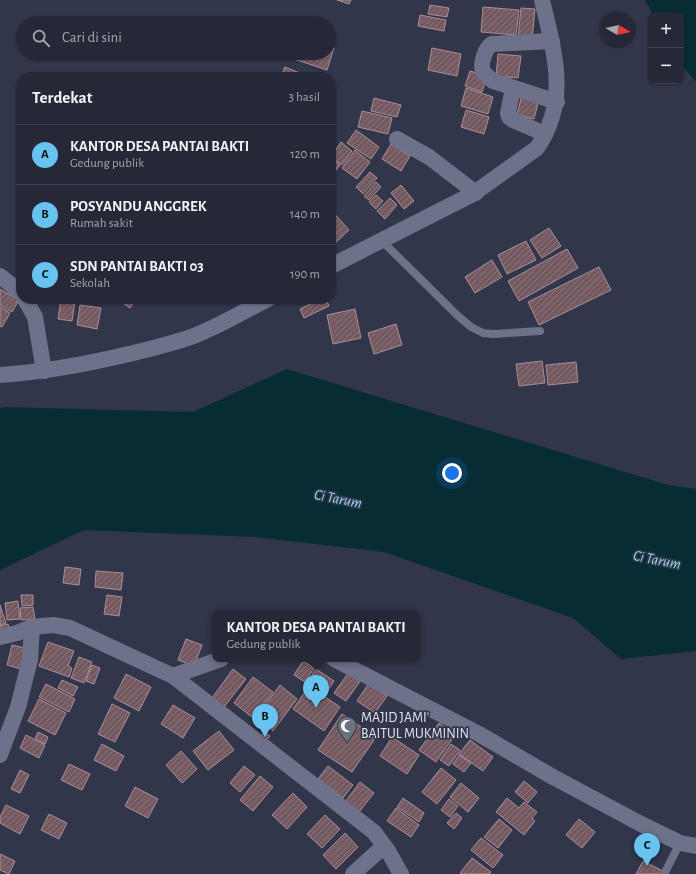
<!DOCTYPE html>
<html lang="id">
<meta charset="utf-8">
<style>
:root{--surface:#262838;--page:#323443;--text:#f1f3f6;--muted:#a4a6ae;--line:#424453;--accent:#67c4f0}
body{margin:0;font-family:"Alegreya Sans",sans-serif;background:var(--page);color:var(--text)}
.controls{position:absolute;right:12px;top:12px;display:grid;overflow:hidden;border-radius:8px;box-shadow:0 1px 3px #0004}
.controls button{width:36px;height:36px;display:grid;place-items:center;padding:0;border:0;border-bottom:1px solid var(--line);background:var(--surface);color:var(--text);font:20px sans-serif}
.compass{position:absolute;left:600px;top:12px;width:36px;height:36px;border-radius:50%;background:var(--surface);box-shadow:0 1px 3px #0004;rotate:99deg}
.you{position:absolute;left:452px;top:473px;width:14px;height:14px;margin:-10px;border:3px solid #fff;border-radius:50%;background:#1a73e8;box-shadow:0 0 0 6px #1a73e833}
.badge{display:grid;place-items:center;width:26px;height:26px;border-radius:50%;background:var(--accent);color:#111;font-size:13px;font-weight:700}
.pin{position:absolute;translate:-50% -33px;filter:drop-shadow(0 1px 2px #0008)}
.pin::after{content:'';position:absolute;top:21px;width:14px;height:12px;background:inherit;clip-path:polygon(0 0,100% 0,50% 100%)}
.popup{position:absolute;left:212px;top:610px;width:208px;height:52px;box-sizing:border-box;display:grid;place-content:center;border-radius:8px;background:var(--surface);filter:drop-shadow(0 1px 3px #0005);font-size:13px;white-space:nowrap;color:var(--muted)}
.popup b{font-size:15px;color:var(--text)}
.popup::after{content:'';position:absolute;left:50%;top:100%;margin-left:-8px;border:8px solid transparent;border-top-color:var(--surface)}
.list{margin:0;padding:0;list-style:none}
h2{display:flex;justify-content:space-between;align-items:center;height:52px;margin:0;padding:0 16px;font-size:17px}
h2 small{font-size:13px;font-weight:400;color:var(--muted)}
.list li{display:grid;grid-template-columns:26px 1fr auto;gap:12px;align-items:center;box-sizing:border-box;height:60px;padding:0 16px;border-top:1px solid var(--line)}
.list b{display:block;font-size:15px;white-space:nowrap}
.list p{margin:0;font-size:13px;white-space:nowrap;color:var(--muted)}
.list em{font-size:13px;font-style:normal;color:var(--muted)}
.icon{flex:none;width:22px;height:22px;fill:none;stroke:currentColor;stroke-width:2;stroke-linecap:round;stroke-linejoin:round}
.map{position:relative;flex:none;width:696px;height:874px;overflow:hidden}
.search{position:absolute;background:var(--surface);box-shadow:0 1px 3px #0004;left:16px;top:16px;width:320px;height:44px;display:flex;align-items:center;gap:10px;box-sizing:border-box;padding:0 14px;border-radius:22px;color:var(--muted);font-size:15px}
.panel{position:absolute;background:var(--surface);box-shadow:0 1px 3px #0004;left:16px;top:72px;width:320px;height:232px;border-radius:16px}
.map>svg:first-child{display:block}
.water{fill:#082c33}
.building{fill:url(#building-hatch);stroke:#ab8e96}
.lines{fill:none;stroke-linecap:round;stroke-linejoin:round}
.lane{stroke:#6d7189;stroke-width:8}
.street{stroke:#6d7189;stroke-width:16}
.labels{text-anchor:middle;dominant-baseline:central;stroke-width:3.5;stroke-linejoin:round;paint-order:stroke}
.poi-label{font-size:14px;fill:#e3e6f3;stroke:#32364b;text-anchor:start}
.water-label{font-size:15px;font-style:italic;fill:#8edeef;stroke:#32364b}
</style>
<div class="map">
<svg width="696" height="874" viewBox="0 0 696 874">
<defs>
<pattern id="building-hatch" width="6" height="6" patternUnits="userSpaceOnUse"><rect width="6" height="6" fill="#745961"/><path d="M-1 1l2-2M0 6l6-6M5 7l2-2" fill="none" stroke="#887178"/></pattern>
</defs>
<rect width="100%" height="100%" fill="#32364b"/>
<g class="water">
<polygon points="645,0 696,0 696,82 681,64 681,15 653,15"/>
<polygon points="287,369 668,485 696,489 696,651 621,659 573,618 384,552 255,537 84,530 0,570 0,408 3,407 193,412"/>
</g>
<g class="building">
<polygon points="337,0 351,0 349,4"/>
<polygon points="430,5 449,8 447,17 428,14"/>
<polygon points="483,7 519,10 516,35 481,32"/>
<polygon points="521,8 535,9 532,40 518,38"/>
<polygon points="420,15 446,20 444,31 418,26"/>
<polygon points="329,46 334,48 327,70 294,59 296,53 329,53"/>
<polygon points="432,48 461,54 457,76 428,70"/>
<polygon points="498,54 521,56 518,78 496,76"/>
<polygon points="285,67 310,77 281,77"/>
<polygon points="470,71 487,76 482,92 465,86"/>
<polygon points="466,88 493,97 488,114 461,106"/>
<polygon points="522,94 539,99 534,119 517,115"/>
<polygon points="374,98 401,105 397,117 371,111"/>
<polygon points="466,110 489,117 484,134 461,127"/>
<polygon points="362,111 392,118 388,134 358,127"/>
<polygon points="356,130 379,147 371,159 347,143"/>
<polygon points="341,142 352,151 342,165 331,157"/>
<polygon points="391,144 410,156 401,171 382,159"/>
<polygon points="355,150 370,162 357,179 342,168"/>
<polygon points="331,158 340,165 331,177"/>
<polygon points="370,172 377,178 363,194 356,187"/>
<polygon points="376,182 381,187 369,200 364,196"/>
<polygon points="401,185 414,201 404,209 391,193"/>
<polygon points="376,195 383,201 376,209 369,202"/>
<polygon points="390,198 397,205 385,219 377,211"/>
<polygon points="331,210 349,230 331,247"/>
<polygon points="549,228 561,246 542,258 530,240"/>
<polygon points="526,241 536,260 507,274 498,255"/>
<polygon points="567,249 578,268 519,301 508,281"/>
<polygon points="492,260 502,277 475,293 465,277"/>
<polygon points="599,267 611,290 539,325 528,302"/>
<polygon points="0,289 19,300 12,312 0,305"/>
<polygon points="61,299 75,301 72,321 58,319"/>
<polygon points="117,299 136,299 130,308"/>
<polygon points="320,299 326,299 329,306 304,318 300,309"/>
<polygon points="80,305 101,308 97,329 77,325"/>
<polygon points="0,307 10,313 2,327 0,326"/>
<polygon points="355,309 361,338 333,344 327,315"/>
<polygon points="396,324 402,345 374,354 368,333"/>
<polygon points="542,361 545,383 519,386 516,364"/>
<polygon points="576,362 578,382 548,385 546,365"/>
<polygon points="65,567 81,569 79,585 63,583"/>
<polygon points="96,571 123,573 121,590 95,587"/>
<polygon points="21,595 33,595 33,605 22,606"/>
<polygon points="107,595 122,597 119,616 104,614"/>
<polygon points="18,601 20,619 7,620 5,603"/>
<polygon points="0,605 6,623 0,625"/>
<polygon points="33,607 35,619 21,620 20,608"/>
<polygon points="8,624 10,634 0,636 0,626"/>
<polygon points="186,639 202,645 194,666 178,660"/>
<polygon points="48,642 74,651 68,666 72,668 69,677 39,666"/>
<polygon points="12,645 30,649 24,670 7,665"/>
<polygon points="79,657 92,662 84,683 71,678"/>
<polygon points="303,661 314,668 305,682 294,675"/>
<polygon points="92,665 100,668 94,684 86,681"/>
<polygon points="233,669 246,679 224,707 212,698"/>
<polygon points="316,669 334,681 325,695 307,683"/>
<polygon points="349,672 361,680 346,701 334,693"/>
<polygon points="126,674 151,687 139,711 114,698"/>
<polygon points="253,677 273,692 253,718 234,703"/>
<polygon points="62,680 78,687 73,696 58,688"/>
<polygon points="369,683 387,696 375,713 357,701"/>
<polygon points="46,684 75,699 69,712 39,697"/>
<polygon points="280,685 297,699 273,731 256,717"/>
<polygon points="309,686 340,707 324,731 293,709"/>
<polygon points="39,699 66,713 55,735 28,721"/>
<polygon points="112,704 130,713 115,742 98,734"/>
<polygon points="173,705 195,718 183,738 161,724"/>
<polygon points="342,714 376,737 352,772 318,750"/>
<polygon points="439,723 455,735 436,762 419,750"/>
<polygon points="219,731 234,750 208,770 193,751"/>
<polygon points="38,732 48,737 45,744 35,738"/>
<polygon points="264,732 270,736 265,742 260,738"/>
<polygon points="26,735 45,745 39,758 20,748"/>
<polygon points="392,737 419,755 407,774 380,756"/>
<polygon points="470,740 493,757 483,771 459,754"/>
<polygon points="102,744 124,756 116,771 94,760"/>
<polygon points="451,744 460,750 449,766 440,760"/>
<polygon points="181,751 197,769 182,783 166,765"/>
<polygon points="459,755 471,763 464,772 453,764"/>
<polygon points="69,764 90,774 82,790 61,780"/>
<polygon points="244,766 255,775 240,792 230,783"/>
<polygon points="328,766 353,785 343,798 318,779"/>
<polygon points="441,768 456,780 437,804 422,792"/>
<polygon points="20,770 29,775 20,793 11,789"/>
<polygon points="260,776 273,787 253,811 240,800"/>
<polygon points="524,781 537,792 528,803 515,792"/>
<polygon points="360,782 374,793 359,812 345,802"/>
<polygon points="461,783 479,798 468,812 450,797"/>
<polygon points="135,787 158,799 148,818 125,806"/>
<polygon points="293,793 307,807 287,829 272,815"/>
<polygon points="403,798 424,813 419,822 397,807"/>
<polygon points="507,798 519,808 524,802 537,812 532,818 535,821 524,835 496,812"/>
<polygon points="449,799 458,806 450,817 441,810"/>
<polygon points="6,805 29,816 20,834 0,823 0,817"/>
<polygon points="396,808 419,825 411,837 387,821"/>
<polygon points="456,813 462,818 454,829 447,823"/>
<polygon points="49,814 67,823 59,839 41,830"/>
<polygon points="325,815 340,829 322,848 307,834"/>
<polygon points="499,819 512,830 498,848 484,837"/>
<polygon points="579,819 595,832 582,848 566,835"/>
<polygon points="345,833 358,847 336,869 323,855"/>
<polygon points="481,838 503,855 493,868 471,850"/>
<polygon points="0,854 15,861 9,874 0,870"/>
<polygon points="472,858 491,872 489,874 462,874 460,873"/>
<polygon points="643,861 665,872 664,874 636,874"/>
</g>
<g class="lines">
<g class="lane">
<polyline points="381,240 457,315 471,327 483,333 493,334 540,331"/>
<polyline points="664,874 680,843"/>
</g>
<g class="street">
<path d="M 552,41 L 492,44 C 485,48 480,64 483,71 C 485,75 490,78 493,81 L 557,102"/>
<polyline points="513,88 508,113 509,117 513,120 545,134"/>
<polyline points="397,139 429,157 476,193"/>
<path d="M 331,266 L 473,194 L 537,148 C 570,100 554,52 542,0"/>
<polyline points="0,276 21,293"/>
<polyline points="25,299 35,317 44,371"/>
<path d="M 0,375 C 44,372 87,364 129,354 C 150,349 171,344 191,337 C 218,327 242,312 268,299"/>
<polyline points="0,637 17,633 32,627 53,625 70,628 173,676 374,832 388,851 401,874"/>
<polyline points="334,659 479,734 553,777 641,824 680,843 696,846"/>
<polyline points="173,676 221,659"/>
<polyline points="0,755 18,707 30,660 32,627"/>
<polyline points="353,874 384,846"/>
</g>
</g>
<defs>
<symbol id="mosque-pin" viewBox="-11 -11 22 30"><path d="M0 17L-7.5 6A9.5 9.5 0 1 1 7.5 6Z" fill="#6b7280" stroke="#32364b"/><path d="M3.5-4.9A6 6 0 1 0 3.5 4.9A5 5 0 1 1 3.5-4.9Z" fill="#fff"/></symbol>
</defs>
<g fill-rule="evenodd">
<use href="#mosque-pin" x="336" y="715" width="22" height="30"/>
</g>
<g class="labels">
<g class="poi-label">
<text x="361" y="718">MAJID JAMI'<tspan x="361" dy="16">BAITUL MUKMININ</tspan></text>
</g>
<g class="water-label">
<text transform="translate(338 499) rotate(11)">Ci Tarum</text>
<text transform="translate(657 560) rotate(11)">Ci Tarum</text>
</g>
</g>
</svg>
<div class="controls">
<button>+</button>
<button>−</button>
</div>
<svg class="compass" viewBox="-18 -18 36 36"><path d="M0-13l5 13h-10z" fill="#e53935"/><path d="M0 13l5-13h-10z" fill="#a4a6ae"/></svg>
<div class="you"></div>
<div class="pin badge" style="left:316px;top:708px">A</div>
<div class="popup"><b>KANTOR DESA PANTAI BAKTI</b>Gedung publik</div>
<div class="pin badge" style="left:265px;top:737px">B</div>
<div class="pin badge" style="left:647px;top:866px">C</div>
<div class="search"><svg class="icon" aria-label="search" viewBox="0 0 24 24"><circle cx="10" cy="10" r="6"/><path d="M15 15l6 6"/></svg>Cari di sini</div>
<section class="panel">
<h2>Terdekat<small>3 hasil</small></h2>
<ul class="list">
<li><span class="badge">A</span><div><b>KANTOR DESA PANTAI BAKTI</b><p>Gedung publik</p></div><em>120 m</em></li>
<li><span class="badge">B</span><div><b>POSYANDU ANGGREK</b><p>Rumah sakit</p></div><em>140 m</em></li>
<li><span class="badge">C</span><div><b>SDN PANTAI BAKTI 03</b><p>Sekolah</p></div><em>190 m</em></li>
</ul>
</section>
</div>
